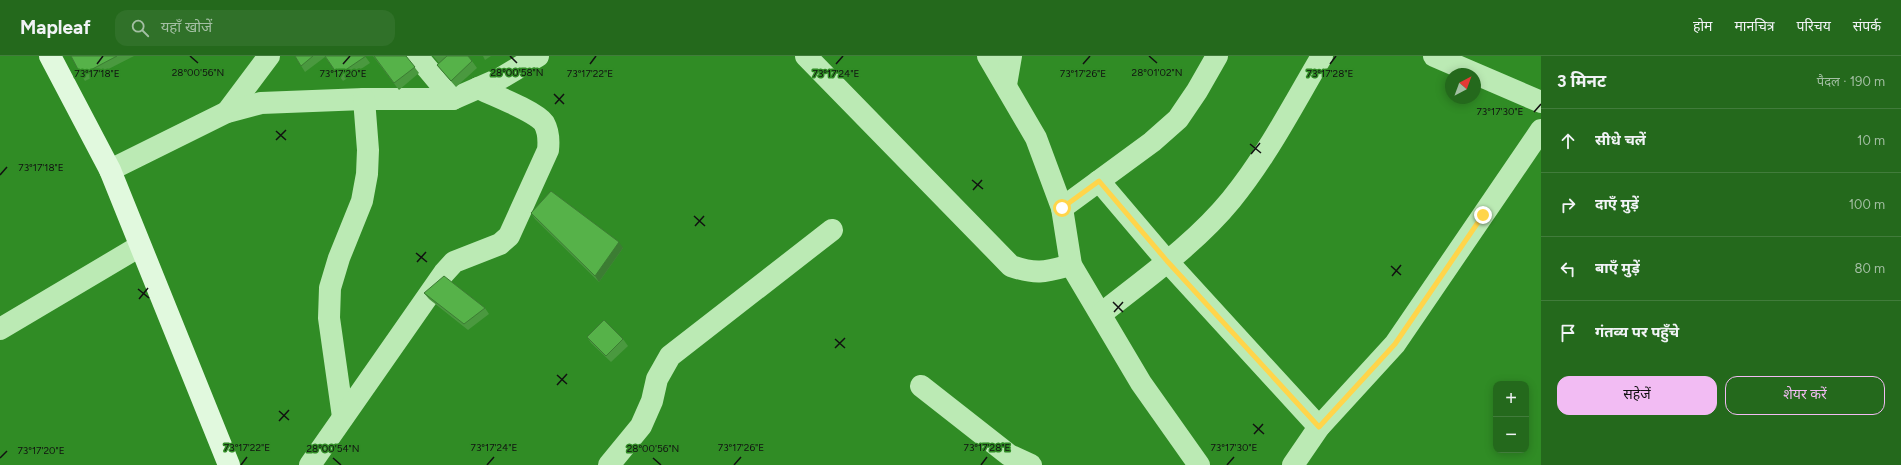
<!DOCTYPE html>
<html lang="hi">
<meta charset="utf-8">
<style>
:root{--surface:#24691c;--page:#307129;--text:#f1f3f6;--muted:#a3bfa3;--line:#417c3b;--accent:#f2bcf3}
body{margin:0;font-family:Figtree,"Noto Sans Devanagari",sans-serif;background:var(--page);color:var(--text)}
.controls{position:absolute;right:12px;bottom:12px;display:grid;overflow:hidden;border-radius:8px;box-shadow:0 2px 10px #0003}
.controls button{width:36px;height:36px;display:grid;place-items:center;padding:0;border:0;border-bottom:1px solid var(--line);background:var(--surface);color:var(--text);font:20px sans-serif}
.compass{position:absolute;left:1445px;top:12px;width:36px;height:36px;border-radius:50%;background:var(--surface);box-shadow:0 2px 10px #0003;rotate:41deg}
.stop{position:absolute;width:12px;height:12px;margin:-9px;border:3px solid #ffd54a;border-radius:50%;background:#fff}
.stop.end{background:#ffd54a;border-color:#fff;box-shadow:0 1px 4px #0008}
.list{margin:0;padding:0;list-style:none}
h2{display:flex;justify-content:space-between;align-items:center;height:52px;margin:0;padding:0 16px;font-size:17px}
h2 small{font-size:13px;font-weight:400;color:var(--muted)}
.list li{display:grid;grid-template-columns:26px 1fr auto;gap:12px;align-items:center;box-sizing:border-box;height:64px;padding:0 16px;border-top:1px solid var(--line)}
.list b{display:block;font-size:15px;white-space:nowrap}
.list em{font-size:13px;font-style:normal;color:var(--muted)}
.actions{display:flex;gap:8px;padding:12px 16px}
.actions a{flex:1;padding:9px 0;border:1px solid var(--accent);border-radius:12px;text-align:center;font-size:14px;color:var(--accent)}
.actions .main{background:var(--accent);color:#111}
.icon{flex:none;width:22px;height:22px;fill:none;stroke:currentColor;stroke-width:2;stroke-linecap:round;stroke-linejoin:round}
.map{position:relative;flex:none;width:1541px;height:409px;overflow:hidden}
header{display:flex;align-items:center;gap:24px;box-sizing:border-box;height:56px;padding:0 20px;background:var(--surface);border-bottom:1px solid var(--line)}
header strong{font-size:19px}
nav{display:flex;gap:22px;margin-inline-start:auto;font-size:14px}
.search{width:280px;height:36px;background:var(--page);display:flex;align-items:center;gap:10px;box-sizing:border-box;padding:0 14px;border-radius:12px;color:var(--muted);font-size:15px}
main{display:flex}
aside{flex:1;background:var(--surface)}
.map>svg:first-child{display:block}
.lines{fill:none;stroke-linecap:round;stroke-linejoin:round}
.street{stroke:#bbeab4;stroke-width:22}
.secondary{stroke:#e1f9de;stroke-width:22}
.wall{fill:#4a993f}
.shaded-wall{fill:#3c7d33}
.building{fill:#56b249;stroke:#3c7d33}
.route{stroke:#ffd54a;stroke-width:5}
.ticks{fill:none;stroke:#111;stroke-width:1.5}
.ticks-label{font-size:10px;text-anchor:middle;fill:#111;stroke:#308c25;stroke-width:3;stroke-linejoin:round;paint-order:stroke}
</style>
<header>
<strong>Mapleaf</strong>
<div class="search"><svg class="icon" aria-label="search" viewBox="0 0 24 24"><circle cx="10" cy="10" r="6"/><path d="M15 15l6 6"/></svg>यहाँ खोजें</div>
<nav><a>होम</a><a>मानचित्र</a><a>परिचय</a><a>संपर्क</a></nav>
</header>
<main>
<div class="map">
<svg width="1541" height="409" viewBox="0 0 1541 409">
<rect width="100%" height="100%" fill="#308c25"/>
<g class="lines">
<g class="street">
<polyline points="417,0 453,43"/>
<path d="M 806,0 L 1011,210 C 1037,219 1045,216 1071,209"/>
<polyline points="988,0 1036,82 1062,152 1071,209 1141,327 1199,409"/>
<polyline points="1434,0 1541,46"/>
<polyline points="1006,29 1011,0"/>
<polyline points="227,56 269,0"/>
<polyline points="110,114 227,56 261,47 364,43 453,43 501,22 538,0"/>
<polyline points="1099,125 1167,205 1319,371"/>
<polyline points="1062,152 1152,86 1178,63 1197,35 1217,0"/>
<path d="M 1101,258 C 1146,222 1195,188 1231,144 C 1267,100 1293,49 1322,0"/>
<polyline points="0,273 140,190"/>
<polyline points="921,330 1009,399 1031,409"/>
<polyline points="343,361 329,262 330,232 339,202 362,145 367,118 368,94 364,43"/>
<path d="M 310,409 L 444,217 L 454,206 L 500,188 L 509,180 L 548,94 C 549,85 549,76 544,67 C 535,55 493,39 478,32"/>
<polyline points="609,409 641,370 652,345 657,323 670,300 832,174"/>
<polyline points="1293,409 1319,371 1395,288 1541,74"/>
</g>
<polyline class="secondary" points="50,0 110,114 229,409"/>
</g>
<g class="wall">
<polygon points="71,0 134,0 85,25 81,19"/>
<polygon points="295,0 365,0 370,7 343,25 325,1 305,16"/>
<polygon points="373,0 406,0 419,17 399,34"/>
<polygon points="433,0 468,0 472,5 477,12 456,31 442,15 437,9 439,7"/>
<polygon points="483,0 491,0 485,4"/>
<polygon points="531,157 623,192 599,226 535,163"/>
<polygon points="424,237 485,252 489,258 468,274 429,243"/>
<polygon points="587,281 623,283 628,290 611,306 591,287"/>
</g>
<polygon class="shaded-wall" points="619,186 623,192 599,226 595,220"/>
<g class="building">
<polygon points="71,0 117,0 81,19"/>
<polygon points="295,0 313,0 301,10"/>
<polygon points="325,0 366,0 338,19"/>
<polygon points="374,0 406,0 415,11 394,27"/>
<polygon points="447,0 468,0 472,5 451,25 437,9"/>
<polygon points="551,135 619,186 595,220 531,157"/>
<polygon points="444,220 485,252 464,268 424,237"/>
<polygon points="604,264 623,283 606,300 587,281"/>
</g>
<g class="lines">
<polyline class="route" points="1062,152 1099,125 1167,205 1319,371 1395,288 1483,159"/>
</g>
<path class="ticks" d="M 190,0 L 198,7M 510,0 L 517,7M 1149,0 L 1157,7M 97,8 L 103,0M 343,8 L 350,0M 590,8 L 596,0M 836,8 L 843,0M 1083,8 L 1090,0M 1330,8 L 1336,0M 554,38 L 564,48M 555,48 L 564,38M 1534,56 L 1541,48M 276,75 L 286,84M 276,84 L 286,74M 1250,88 L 1261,97M 1251,98 L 1260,87M 0,119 L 7,111M 972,124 L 983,133M 973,134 L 982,124M 694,160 L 705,170M 695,170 L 704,160M 416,197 L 427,206M 417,206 L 426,196M 1391,210 L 1401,219M 1392,220 L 1401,209M 138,233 L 149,242M 139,243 L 148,232M 1113,246 L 1123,256M 1114,256 L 1123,246M 835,283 L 845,292M 835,292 L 845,282M 557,319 L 567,328M 557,329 L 567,318M 279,355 L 289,364M 279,365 L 289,354M 1253,368 L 1264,378M 1254,378 L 1263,368M 0,402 L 7,395M 333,402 L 341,409M 653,402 L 661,409M 241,409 L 247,401M 487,409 L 494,401M 734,409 L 741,401M 981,409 L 987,401M 1227,409 L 1234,401"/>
<g class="ticks-label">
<text x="198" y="20">28°00'56"N</text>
<text x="517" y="20">28°00'58"N</text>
<text x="1157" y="20">28°01'02"N</text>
<text x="97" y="21">73°17'18"E</text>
<text x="343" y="21">73°17'20"E</text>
<text x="836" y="21">73°17'24"E</text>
<text x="590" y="21">73°17'22"E</text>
<text x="1083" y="21">73°17'26"E</text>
<text x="1330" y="21">73°17'28"E</text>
<text x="1500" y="59">73°17'30"E</text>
<text x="41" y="115">73°17'18"E</text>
<text x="247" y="395">73°17'22"E</text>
<text x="494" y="395">73°17'24"E</text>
<text x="741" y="395">73°17'26"E</text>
<text x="987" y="395">73°17'28"E</text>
<text x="1234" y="395">73°17'30"E</text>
<text x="333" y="396">28°00'54"N</text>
<text x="653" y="396">28°00'56"N</text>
<text x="41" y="398">73°17'20"E</text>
</g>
</svg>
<div class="controls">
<button>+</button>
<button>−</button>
</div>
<svg class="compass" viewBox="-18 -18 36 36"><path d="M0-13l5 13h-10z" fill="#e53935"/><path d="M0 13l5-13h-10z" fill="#a3bfa3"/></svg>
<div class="stop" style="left:1062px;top:152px"></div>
<div class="stop end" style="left:1483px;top:159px"></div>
</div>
<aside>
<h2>3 मिनट<small>पैदल · 190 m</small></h2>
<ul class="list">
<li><svg class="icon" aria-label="ahead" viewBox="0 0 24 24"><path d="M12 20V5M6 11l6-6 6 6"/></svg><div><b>सीधे चलें</b></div><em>10 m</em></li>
<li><svg class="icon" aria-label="right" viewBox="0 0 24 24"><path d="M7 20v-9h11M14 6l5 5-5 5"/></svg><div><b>दाएँ मुड़ें</b></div><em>100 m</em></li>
<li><svg class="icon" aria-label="left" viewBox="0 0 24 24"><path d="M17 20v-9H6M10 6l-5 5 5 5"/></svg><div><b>बाएँ मुड़ें</b></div><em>80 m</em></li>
<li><svg class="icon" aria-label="arrive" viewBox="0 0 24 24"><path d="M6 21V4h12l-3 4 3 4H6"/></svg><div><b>गंतव्य पर पहुँचे</b></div></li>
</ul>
<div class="actions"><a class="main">सहेजें</a><a>शेयर करें</a></div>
</aside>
</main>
